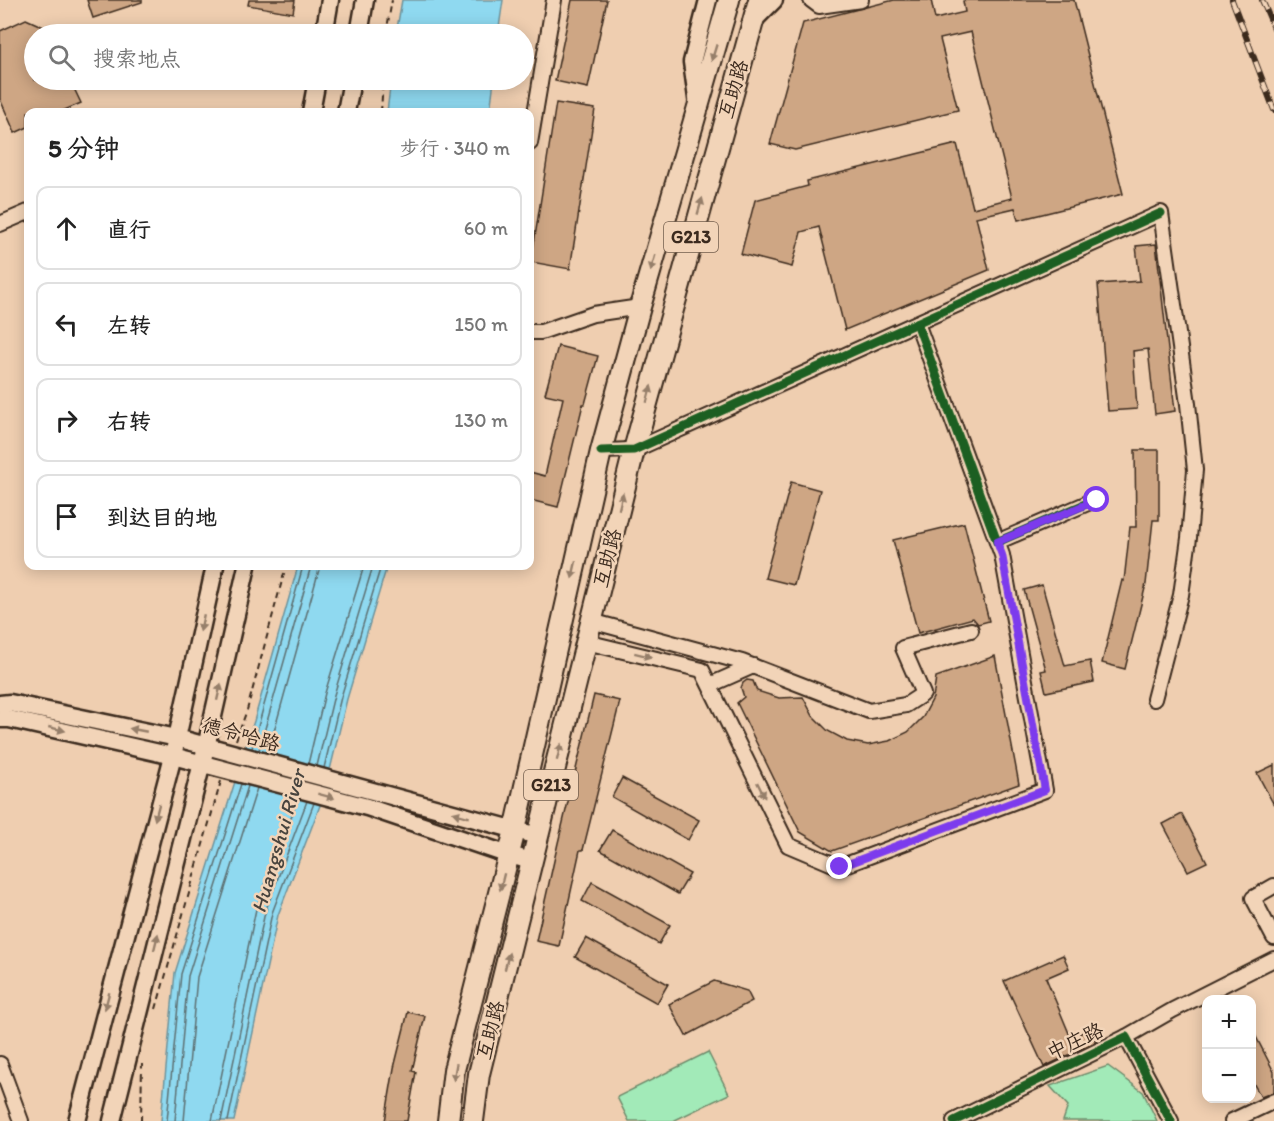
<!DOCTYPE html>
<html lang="zh">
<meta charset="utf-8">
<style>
:root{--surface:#fff;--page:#f6f6f6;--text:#222;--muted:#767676;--line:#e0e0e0}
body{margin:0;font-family:Itim,"LXGW WenKai TC",sans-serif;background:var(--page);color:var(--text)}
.controls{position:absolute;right:18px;bottom:18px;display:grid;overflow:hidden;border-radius:12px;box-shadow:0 3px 15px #0003}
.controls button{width:54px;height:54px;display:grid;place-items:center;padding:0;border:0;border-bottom:2px solid var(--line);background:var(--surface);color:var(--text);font:30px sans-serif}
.stop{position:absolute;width:18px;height:18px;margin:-14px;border:4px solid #7c3aed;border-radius:50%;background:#fff}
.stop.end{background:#7c3aed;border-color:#fff;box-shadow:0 2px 6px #0008}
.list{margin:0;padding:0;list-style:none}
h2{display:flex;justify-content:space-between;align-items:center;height:78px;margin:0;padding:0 24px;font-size:26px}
h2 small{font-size:20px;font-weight:400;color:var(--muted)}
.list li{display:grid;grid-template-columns:39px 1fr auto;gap:18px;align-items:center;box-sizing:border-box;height:84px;margin:0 12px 12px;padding:0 12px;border:2px solid var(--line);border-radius:12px}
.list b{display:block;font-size:22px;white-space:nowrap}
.list em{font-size:20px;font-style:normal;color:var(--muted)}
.icon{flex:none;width:33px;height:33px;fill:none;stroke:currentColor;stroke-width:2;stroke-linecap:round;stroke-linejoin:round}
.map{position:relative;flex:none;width:1274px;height:1121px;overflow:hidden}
.search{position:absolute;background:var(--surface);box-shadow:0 3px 15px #0003;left:24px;top:24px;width:510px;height:66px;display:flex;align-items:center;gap:15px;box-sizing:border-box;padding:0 21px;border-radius:33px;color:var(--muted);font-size:22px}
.panel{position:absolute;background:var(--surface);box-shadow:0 3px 15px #0003;left:24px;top:108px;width:510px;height:462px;border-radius:12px}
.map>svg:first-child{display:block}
.green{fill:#a2eab8;stroke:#6e8a6b;stroke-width:1.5}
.water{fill:#8fd9f0;stroke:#6d939c;stroke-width:1.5}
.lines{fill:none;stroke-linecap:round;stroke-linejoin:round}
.shore{stroke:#5d7072;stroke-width:1.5}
.building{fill:#cea684;stroke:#3b2a1e;stroke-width:1.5}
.minor-casing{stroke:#3b2a1e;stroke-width:18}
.major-casing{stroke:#3b2a1e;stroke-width:21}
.highway-casing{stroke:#3b2a1e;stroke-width:24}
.path{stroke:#3b2a1e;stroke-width:2;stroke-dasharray:6 4.5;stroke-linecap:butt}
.minor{stroke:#f2d4b8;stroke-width:14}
.major{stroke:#f2d4b8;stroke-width:16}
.highway{stroke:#f2d4b8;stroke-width:20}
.rail-casing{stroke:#3b2a1e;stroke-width:6}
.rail{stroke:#f2d4b8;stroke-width:4;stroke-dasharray:11;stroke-linecap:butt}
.cycleway-casing{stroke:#f2d4b8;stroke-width:13}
.cycleway{stroke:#1b5e20;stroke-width:9}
.oneway{fill:#967f6b}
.route{stroke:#7c3aed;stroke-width:8}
.labels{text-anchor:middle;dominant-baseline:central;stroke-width:5;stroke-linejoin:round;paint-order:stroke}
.shield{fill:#f2d4b8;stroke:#725d4c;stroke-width:1.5}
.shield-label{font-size:18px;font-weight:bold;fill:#3b2a1e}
.street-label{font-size:20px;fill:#3b2a1e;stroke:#f2d4b8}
.water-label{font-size:21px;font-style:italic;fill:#48443e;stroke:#f2d4b8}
</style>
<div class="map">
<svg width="1274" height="1121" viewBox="0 0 1274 1121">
<rect width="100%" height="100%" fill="#efceb0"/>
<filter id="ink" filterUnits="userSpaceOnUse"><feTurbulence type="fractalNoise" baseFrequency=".0167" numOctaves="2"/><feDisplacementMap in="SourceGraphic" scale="12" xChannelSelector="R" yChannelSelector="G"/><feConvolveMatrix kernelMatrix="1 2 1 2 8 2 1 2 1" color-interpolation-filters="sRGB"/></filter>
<g filter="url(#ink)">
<g class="green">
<polygon points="708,1052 729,1094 673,1121 629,1121 617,1097"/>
<polygon points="1108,1066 1143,1092 1157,1121 1063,1121 1068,1106 1050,1086"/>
</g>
<g class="water">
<polygon points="402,0 503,0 498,34 396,34"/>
<polygon points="391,80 494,80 490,112 387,112"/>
<polygon points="298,566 387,566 347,699 324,795 278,915 234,1121 161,1121 175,973 254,721"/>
</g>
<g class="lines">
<g class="shore">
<polyline points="252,748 303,566"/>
<polyline points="259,750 311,566"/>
<polyline points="268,753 320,566"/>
<polyline points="308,764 325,693 364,566"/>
<polyline points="317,766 334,695 373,566"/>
<polyline points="324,768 341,697 381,566"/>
<polyline points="167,1121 181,974 241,784"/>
<polyline points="175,1121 188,976 248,786"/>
<polyline points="184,1121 197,977 257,788"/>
<polyline points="212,1121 256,909 298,799"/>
<polyline points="221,1121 265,912 307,801"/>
<polyline points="228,1121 272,913 314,803"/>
</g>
</g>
<g class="building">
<polygon points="87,0 142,0 142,2 93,18"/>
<polygon points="249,0 295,0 293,13 248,5"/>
<polygon points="572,0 607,0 588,88 555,81"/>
<polygon points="894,0 931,0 935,19 965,12 963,1 967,0 1074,0 1123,194 1018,220 1015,208 976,217 989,270 845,330 819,227 801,232 792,267 741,254 755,200 808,186 807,181 957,144 973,208 1012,198 971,32 940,39 958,110 795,150 770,144 803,23"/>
<polygon points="26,19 59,34 34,34 34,80 70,80 81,103 60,112 28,112 28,127 15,133 0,99 0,31"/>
<polygon points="556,103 595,109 570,269 531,262"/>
<polygon points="1156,244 1175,411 1155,414 1148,349 1133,351 1137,409 1108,411 1098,284 1140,281 1136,246"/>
<polygon points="558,346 598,356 585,404 583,404 558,507 530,500 530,472 545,476 563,398 545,394"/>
<polygon points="1135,450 1159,450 1159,520 1153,520 1146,584 1125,669 1102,663 1122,580 1124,581 1130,527 1136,527"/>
<polygon points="791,482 820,490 794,585 765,578"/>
<polygon points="964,523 989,621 978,624 973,618 918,633 893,540"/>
<polygon points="1042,585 1065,666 1090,661 1094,682 1046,692 1041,671 1046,670 1024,590"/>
<polygon points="995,656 1019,784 832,851 800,832 737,703 744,697 741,688 743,683 747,680 753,681 757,691 779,698 803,697 813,716 828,731 847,741 868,745 889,741 908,732 923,717 933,698 936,677"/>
<polygon points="594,695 620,701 583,850 580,850 559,946 536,941 558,843"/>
<polygon points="1274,765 1274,805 1257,773"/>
<polygon points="622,778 699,820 688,840 612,797"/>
<polygon points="1182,814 1207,862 1188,871 1163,824"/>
<polygon points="612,830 690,874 678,894 600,850"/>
<polygon points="592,882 670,925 659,944 582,901"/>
<polygon points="586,938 668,984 657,1003 575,957"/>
<polygon points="1063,955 1069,968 1046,978 1071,1038 1089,1029 1096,1042 1044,1067 1004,981"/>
<polygon points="714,981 747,991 752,1001 686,1036 669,1004"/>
<polygon points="408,1012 425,1016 412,1071 416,1072 407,1121 385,1121 394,1068"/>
<polygon points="1251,1027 1274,1072 1274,1092 1261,1097 1251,1079"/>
</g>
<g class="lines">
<defs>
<g id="minor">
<polyline points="811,0 819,6 861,0"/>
<polyline points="530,143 554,0"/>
<polyline points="0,224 28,212"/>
<polyline points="530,332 541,332 593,314 640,307"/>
<polyline points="601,451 634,450 1161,213 1188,404 1195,470 1189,538 1181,595 1154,699"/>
<polyline points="997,542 1097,499"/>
<polyline points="591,621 742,662 869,711 906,705 923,694 903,648 971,630"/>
<polyline points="586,642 702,670 788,845 840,867 1045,790 1002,555 917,323"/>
<polyline points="710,685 753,666"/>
<polyline points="1274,886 1253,898 1274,938"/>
<polyline points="1126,1037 1171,1121"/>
<polyline points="0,1064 21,1121"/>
<polyline points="954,1121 1126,1037 1173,1010 1274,959"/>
<polyline points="1232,1121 1274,1101"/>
</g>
<g id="major">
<polyline points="751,23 774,0"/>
<polyline points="324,34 330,0"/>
<polyline points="359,34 365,0"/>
<polyline points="698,105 692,62 708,0"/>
<polyline points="311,112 317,80"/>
<polyline points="346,112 352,80"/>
<polyline points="0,704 10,703 177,738 538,836"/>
<polyline points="0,719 9,719 173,756 367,807 509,855 532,861"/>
<polyline points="77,1121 173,756 215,566"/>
<polyline points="112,1121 206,747 247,566"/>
</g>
<g id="highway">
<polyline points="448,1121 454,1070 515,830 601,451 640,307 729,0"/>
<polyline points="473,1121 479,1074 634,450 759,0"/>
</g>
</defs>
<use href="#minor" class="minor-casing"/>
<use href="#major" class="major-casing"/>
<use href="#highway" class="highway-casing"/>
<g class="path">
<polyline points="386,34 392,0"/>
<polyline points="381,112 383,80"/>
<polyline points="236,740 247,710 286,566"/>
<polyline points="156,1009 221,781"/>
<polyline points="141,1121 142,1064"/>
</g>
<use href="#minor" class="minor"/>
<use href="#major" class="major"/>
<use href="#highway" class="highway"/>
<defs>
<g id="rail">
<polyline points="1232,0 1274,110"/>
<polyline points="1262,0 1274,28"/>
</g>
</defs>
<use href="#rail" class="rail-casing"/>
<use href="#rail" class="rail"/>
<defs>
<g id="cycleway">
<polyline points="917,323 997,542 1097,499"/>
<polyline points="601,451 634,450 1161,213"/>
<polyline points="954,1121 1126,1037 1171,1121"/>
</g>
</defs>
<use href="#cycleway" class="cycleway-casing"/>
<use href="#cycleway" class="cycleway"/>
</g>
<defs><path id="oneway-solid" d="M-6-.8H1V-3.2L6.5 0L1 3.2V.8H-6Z" transform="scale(1.5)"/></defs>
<g class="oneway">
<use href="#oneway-solid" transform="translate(714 53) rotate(107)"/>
<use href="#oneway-solid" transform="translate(700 206) rotate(-74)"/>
<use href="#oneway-solid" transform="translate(653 263) rotate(106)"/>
<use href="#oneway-solid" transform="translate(649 394) rotate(-75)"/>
<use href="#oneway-solid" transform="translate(621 501) rotate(-76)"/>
<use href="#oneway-solid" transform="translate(574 570) rotate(103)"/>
<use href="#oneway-solid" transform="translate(202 623) rotate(102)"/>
<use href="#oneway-solid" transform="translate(643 655) rotate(14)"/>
<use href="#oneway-solid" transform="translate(219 692) rotate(-77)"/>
<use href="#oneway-solid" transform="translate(57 729) rotate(13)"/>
<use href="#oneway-solid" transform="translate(138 730) rotate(-169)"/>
<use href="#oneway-solid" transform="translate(559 752) rotate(-76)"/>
<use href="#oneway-solid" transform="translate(761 790) rotate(64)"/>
<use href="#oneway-solid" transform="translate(326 796) rotate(15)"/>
<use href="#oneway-solid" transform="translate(157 812) rotate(105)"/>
<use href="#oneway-solid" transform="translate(461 815) rotate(-164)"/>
<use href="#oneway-solid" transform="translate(502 882) rotate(104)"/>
<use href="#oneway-solid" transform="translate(156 942) rotate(-76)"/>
<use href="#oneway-solid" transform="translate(507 961) rotate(-76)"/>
<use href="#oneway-solid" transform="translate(107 1001) rotate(105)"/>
<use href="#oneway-solid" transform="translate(455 1072) rotate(100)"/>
</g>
</g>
<g class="lines" filter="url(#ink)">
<polyline class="route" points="840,867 1045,790 1002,555 997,542 1097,500"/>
</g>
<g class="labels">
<g class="shield">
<rect x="664" y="222" width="54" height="30" rx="4.5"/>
<rect x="524" y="770" width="54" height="30" rx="4.5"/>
</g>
<g class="shield-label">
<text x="691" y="237">G213</text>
<text x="551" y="785">G213</text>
</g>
<g class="street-label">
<text transform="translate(733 89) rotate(-74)">互助路</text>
<text transform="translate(607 558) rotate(-76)">互助路</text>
<text transform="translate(241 734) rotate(15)">德令哈路</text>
<text transform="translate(490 1030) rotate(-76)">互助路</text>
<text transform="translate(1075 1041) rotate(-25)">中庄路</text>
</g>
<g class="water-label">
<text transform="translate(278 841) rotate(-74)">Huangshui River</text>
</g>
</g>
</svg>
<div class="controls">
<button>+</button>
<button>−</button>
</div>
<div class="stop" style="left:1097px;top:500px"></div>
<div class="stop end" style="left:840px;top:867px"></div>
<div class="search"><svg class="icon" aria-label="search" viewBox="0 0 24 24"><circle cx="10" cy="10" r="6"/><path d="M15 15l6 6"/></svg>搜索地点</div>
<section class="panel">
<h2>5 分钟<small>步行 · 340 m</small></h2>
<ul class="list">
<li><svg class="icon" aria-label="ahead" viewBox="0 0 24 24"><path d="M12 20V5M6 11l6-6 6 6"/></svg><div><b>直行</b></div><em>60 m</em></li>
<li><svg class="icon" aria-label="left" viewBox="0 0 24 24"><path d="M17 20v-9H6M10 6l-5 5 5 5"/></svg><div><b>左转</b></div><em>150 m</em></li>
<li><svg class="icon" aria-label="right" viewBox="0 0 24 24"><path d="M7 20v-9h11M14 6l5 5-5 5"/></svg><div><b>右转</b></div><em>130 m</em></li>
<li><svg class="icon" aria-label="arrive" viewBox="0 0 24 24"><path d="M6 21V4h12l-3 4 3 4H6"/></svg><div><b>到达目的地</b></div></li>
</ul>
</section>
</div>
